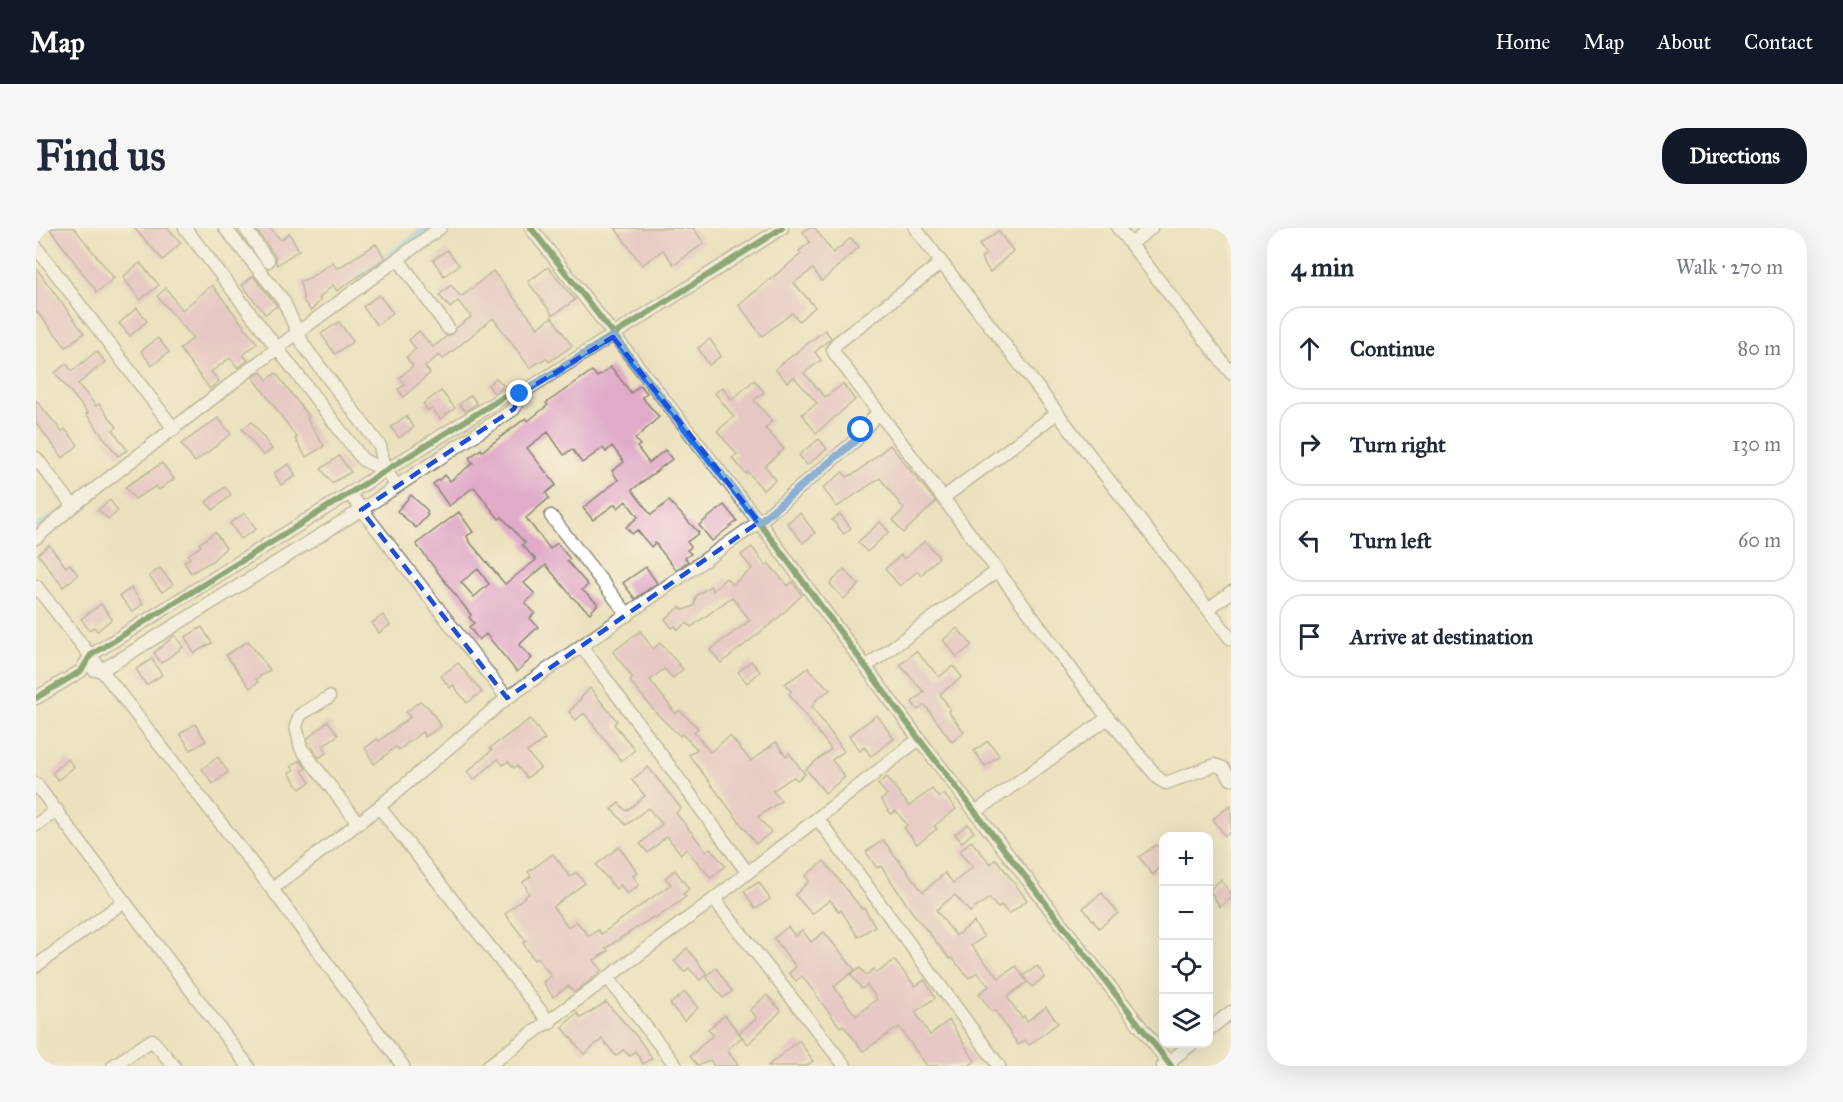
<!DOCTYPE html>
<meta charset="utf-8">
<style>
:root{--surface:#fff;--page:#f6f6f7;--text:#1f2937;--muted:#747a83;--line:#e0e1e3;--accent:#111827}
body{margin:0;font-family:"IM FELL Great Primer",serif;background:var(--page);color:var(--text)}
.controls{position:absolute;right:18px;bottom:18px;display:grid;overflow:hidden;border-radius:12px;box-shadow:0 6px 24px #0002}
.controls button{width:54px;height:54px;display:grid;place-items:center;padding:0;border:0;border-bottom:2px solid var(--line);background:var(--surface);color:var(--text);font:30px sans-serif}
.stop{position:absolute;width:18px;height:18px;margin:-14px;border:4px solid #1a73e8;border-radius:50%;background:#fff}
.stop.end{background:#1a73e8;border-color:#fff;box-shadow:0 2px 6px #0008}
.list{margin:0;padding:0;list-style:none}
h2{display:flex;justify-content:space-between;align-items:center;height:78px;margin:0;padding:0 24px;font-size:26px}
h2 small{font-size:20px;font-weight:400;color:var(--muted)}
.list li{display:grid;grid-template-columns:39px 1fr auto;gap:18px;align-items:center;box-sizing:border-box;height:84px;margin:0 12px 12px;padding:0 12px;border:2px solid var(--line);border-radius:24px}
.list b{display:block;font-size:22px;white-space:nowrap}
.list em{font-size:20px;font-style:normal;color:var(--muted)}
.icon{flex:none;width:33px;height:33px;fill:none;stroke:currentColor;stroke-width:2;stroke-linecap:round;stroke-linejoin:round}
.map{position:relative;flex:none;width:1195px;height:838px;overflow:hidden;border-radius:24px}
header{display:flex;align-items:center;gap:36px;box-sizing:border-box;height:84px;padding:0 30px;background:var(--accent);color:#fff}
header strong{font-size:28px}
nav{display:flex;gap:33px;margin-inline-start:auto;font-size:21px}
.intro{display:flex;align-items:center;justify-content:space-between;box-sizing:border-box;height:144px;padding:0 36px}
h1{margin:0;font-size:42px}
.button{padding:15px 27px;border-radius:24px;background:var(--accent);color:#fff;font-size:21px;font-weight:700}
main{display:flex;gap:36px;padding:0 36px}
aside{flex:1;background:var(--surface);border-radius:24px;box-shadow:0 6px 24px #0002}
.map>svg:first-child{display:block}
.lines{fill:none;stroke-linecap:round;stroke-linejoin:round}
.stream{stroke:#6dbee8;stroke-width:4}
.canal{stroke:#6dbee8;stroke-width:12}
.building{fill:#e0abc9;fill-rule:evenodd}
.minor-casing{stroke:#8b8675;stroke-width:15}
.minor{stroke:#fff;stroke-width:12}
.cycleway-casing{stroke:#fcf5e5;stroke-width:10}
.cycleway{stroke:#1b5e20;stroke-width:6}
.route{stroke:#1a73e8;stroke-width:8}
.marked{fill:none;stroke:#1d4ed8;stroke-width:4.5;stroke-dasharray:12 8;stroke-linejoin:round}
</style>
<header>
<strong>Map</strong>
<nav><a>Home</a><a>Map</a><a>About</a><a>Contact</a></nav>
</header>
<div class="intro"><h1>Find us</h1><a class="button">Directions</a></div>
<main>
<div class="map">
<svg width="1195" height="838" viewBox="0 0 1195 838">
<rect width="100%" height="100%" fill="#fcf5e5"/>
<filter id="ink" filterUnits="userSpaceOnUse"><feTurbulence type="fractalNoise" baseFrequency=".0167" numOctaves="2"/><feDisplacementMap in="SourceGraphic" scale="12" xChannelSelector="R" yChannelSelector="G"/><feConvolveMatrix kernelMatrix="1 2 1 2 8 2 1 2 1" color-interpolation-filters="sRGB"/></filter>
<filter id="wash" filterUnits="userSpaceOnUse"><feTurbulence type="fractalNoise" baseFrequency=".008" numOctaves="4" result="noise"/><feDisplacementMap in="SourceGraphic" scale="24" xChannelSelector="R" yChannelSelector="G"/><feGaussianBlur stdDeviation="1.35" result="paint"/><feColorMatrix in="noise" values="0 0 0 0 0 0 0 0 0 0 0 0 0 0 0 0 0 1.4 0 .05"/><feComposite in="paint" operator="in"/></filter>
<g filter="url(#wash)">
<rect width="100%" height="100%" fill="#ebe1bf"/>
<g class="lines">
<polyline class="stream" points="0,300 19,287"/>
<polyline class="canal" points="328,49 395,0"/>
</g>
<g id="blocks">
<g class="building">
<polygon points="13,0 38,0 78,50 61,64"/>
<polygon points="98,0 132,0 145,15 127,32"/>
<polygon points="219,0 234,0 245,12 253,5 263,22 241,37 239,28"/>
<polygon points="579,0 657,0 668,15 638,37 627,22 606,37"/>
<polygon points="772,0 779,0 797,25 815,10 823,19 786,53 777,41 758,55 779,79 763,93 756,85 726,108 703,77 765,26 763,23 774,14 767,4"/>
<polygon points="962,3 977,23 954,44 945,30 950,26 943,17"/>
<polygon points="340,16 349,30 301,63 297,57 283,70 285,72 275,83 268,74 264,53 272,51 297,34 301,41"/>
<polygon points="411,22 423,37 408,48 397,32"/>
<polygon points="104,35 123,57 104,72 87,49"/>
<polygon points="512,39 539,72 517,87 492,54"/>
<polygon points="0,40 48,105 30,119 0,83"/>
<polygon points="457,43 502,100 516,89 536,118 513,134 510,130 494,140 457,90 407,131 403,127 389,139 394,145 368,169 362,161 369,157 363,150 377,138 370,129 380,121 373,112 383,103 397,119 411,108 417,106 420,100 435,89 422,73 414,80 403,67 415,57 425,69"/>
<polygon points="217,48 241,78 229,86 206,57"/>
<polygon points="176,57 221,115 207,127 212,132 202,140 194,130 175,144 183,153 174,161 144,121 157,110 121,68 130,60 146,82"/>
<polygon points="343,67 357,85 341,97 327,79"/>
<polygon points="101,80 111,93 94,108 83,95"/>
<polygon points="303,94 317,113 299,126 285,106"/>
<polygon points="789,102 795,110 779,124 785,132 768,145 789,169 807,156 819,172 780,205 766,186 781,175 758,149 751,154 739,141"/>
<polygon points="122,110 133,124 116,138 105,123"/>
<polygon points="674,111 685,128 673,137 662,120"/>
<polygon points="61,123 69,134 42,156 60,178 63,176 81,199 77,202 91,222 82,228 50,186 52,185 19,145 30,135 36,143"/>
<path d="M 575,139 L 595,165 L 604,157 L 611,165 L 606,169 L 623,189 L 599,211 L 604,217 L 601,219 L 613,235 L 629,222 L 636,231 L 596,262 L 615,287 L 633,273 L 663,305 L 651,314 L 655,319 L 651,322 L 655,326 L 649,330 L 652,333 L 640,342 L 619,315 L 615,319 L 601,302 L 596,306 L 590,299 L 602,289 L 590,273 L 582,280 L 579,276 L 557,292 L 547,280 L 582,252 L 576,243 L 588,234 L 576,218 L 570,224 L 567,220 L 546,235 L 536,221 L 528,227 L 512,204 L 491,220 L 520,257 L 510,265 L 513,270 L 490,290 L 514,321 L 521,315 L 534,331 L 531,333 L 552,357 L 546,362 L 562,376 L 554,385 L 537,370 L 510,337 L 496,348 L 488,355 L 499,366 L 489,375 L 499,385 L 494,390 L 502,399 L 483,417 L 496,430 L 481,444 L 450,406 L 443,412 L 433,399 L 438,395 L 433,389 L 435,387 L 380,316 L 423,284 L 437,304 L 431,308 L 433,313 L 469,356 L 500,332 L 486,317 L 489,315 L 466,289 L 463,291 L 438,259 L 413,278 L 397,256 L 409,247 L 414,253 L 437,235 L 433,230 L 445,221 L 446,223 L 490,190 L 492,193 L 512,177 L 510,175 L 556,143 L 561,149 ZM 442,341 L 453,356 L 438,369 L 425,354 Z"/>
<polygon points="225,144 231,152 240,145 273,189 271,191 288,218 270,229 259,211 261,210 217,149"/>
<polygon points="460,150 468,158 458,165 452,157"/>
<polygon points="718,152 728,164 718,172 736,193 729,200 748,221 729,238 740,252 727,262 712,244 710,246 696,230 701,226 681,203 698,189 679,165 686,159 696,172"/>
<polygon points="405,163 419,180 404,191 396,180 392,183 387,176"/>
<polygon points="435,167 441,176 429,183 423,176"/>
<polygon points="0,172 26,204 29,201 42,217 27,230 0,195"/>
<polygon points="370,188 378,199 363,210 355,199"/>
<polygon points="182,190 195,206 159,234 145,216"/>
<polygon points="216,194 236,221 227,228 206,201"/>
<polygon points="783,211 791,221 771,237 763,227"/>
<polygon points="854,217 900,274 867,305 857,292 868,281 844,250 801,279 787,260 807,244 811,249 821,244"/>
<polygon points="303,228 315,244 296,255 285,241"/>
<polygon points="126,235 138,251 123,262 120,258 99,271 89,259"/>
<polygon points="253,236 260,248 245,257 238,245"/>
<polygon points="189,259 195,267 177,282 170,274"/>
<polygon points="375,267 392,283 390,285 392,287 380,300 361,283"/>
<polygon points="74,272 82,283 73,291 62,282"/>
<polygon points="688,277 701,293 676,313 663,297"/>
<polygon points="209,285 220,301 205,311 194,295"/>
<polygon points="764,285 779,305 767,315 751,295"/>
<polygon points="804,286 815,300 808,306 796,292"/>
<polygon points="844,294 853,304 831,324 822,314"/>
<polygon points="179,304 190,320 176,333 155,345 148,334 154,330 152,327 165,318 163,316"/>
<polygon points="889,313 903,329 885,347 882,343 864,358 849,341 865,327 868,331"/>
<polygon points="13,317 30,339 34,336 42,347 27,359 2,326"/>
<polygon points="716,319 730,338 733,336 752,358 756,354 766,367 740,392 685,435 674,422 714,392 696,369 655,399 651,395 642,402 639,398 636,400 629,391 644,379 648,382 658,378 660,368 674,358 677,363 690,350 696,357 716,341 705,327"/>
<polygon points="610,339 621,355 599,371 587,355"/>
<polygon points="124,340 137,356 126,364 113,348"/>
<polygon points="808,341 823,357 808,371 794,356"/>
<polygon points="95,360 107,376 96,384 84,368"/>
<polygon points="65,376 76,391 61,403 58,399 53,402 45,391"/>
<polygon points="347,387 354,397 343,405 336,395"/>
<polygon points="166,399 176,415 158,425 149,409"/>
<polygon points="921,400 936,417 921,429 907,412"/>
<polygon points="604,403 617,421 624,415 647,441 637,450 628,441 614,452 640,486 643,482 662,500 658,504 674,524 694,508 715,533 740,514 750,528 753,525 769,546 761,552 758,549 754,551 737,563 745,573 722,589 735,604 720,616 653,527 661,521 646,506 644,508 622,487 594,453 597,450 577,424"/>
<polygon points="139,407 147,419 125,435 118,425"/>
<polygon points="212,413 234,442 220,451 222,454 214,460 190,427"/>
<polygon points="880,423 903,449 917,438 926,449 904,466 914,481 912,483 928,504 916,514 889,477 882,482 876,474 888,464 864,437"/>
<polygon points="116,431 126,447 110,457 100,441"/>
<polygon points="715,433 724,444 711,455 702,444"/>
<polygon points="422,435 446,464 431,475 417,457 414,460 405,448"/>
<polygon points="772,440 794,462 781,471 776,479 808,523 796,532 809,549 789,565 770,541 795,521 753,466 755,463 749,456"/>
<polygon points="554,460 581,493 578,496 599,522 585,533 548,485 540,492 533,484"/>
<polygon points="384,473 393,480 405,498 389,509 386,504 363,522 360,519 338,536 329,520 341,511 343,513 374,489 370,484"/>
<polygon points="841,487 858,511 835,528 828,519 824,523 813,508"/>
<polygon points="494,491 509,511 491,524 504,540 491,550 481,538 478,540 472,533 467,537 462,531 438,552 431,544 456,522 454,520"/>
<polygon points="292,493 302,507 287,518 291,524 283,530 271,511"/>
<polygon points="159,496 170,513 155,522 144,506"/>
<polygon points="952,513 963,527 949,538 938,523"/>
<polygon points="182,529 192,544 177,556 166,541"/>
<polygon points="32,531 38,539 22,552 16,545"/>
<polygon points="264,532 270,540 266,543 274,554 264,561 253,545 258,542 255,538"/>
<polygon points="612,539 645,580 640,585 670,623 674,620 689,638 675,650 650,621 645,626 631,608 612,625 604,616 626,596 612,580 590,597 576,581 583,575 590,583 609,568 596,552"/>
<polygon points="851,549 873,578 896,561 903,570 908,566 920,581 898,598 901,601 881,616 868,600 871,597 860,583 855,586 845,572 851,567 842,556"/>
<polygon points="1195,577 1195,604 1189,608 1177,591"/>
<polygon points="932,596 938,604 926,614 919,606"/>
<polygon points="847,612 887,664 909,645 917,655 937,639 923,624 935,613 955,636 960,631 991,672 973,686 965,677 962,680 953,670 934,684 919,667 900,682 920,708 938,694 948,709 935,718 963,750 980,738 991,754 971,769 986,790 988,788 991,793 1010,779 1022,795 993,817 989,812 982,817 963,788 959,782 956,784 943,766 953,758 941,744 933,750 916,730 914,731 876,684 845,638 841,640 830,624"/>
<polygon points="1120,617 1128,627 1128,635 1117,647 1103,629"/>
<polygon points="583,619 602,645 597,648 603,657 591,666 584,657 580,661 560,637"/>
<polygon points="517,626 534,649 540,644 549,655 517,679 532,699 540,693 553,708 562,702 565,706 635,656 629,650 639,642 653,661 647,666 650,669 619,691 617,689 570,720 572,723 558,732 566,742 552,754 538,764 532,758 517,769 507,754 515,748 502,730 498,732 487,715 490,713 469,686 493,665 487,654 495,648 492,644"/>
<polygon points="788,633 826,681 828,680 839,698 822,709 805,682 803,684 794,672 776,686 759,667 773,653 769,648"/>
<polygon points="1185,652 1195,665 1195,670 1184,679 1173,662"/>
<polygon points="723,654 734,671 719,681 708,663"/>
<polygon points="1066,665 1082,685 1063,700 1047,680"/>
<polygon points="752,699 759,708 766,702 775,714 788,704 819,742 798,759 820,788 841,771 831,757 826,761 815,747 824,740 830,747 838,741 841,745 858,732 879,758 889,752 899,770 879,784 894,807 913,792 939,833 933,838 891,838 863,799 827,823 807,797 804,799 766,748 760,753 753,745 760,739 738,710"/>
<polygon points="651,720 671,746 664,752 653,740 648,744 638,733"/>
<polygon points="1001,738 1009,749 996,759 987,748"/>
<polygon points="680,740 696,763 687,770 670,748"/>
<polygon points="649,764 662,780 648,793 634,776"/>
<polygon points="731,767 745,783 712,816 703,805 721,790 714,782"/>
<polygon points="570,774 602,810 616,830 607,836 599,823 594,828 587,822 580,828 566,811 548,826 526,799 541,785 545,790"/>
<polygon points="689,787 706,809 691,822 703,838 678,838 674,832 662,838 654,828 677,807 672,801"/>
<polygon points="763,812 777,833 770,838 732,838"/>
</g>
</g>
</g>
<g filter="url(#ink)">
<use href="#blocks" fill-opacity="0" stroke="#8b8675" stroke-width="1.5"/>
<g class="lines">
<defs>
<g id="minor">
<polyline points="149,0 327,232 349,242"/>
<polyline points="189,0 247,72 268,118 344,218 349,242 361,258"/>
<polyline points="209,0 232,33"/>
<polyline points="495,0 723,294 883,511 1135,838"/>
<polyline points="879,0 1195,411"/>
<polyline points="1082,0 1195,145"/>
<polyline points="1095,16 1115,0"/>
<polyline points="0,19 138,201"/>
<polyline points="362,31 412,100"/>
<polyline points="905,35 801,115 797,121 799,126 1072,490 1123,551 1130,555 1179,537 1187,540 1195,551"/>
<polyline points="0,230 37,278"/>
<polyline points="313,265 471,470"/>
<polyline points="907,270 1021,185"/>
<polyline points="515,288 592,387"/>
<polyline points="0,310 37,278 261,105 404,0"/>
<polyline points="0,358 236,661 367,838"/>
<polyline points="1172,381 1195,364"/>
<polyline points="547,420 711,644"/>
<polyline points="831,438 961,343"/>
<polyline points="58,442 65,442 83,432 325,282 478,181 484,166"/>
<polyline points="293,469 264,487 260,498 265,520 322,595"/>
<polyline points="0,470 45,443 55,427 469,168 484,166 746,0"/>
<polyline points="0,556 212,838"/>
<polyline points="343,579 514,795"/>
<polyline points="941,583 1072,490"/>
<polyline points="782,591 963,838"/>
<polyline points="0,597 21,582"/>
<polyline points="236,661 343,579 471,470 723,294 820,212 842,184"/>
<polyline points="678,671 809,838"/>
<polyline points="0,738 87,674"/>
<polyline points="572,750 640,838"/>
<polyline points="1172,802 1195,784"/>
<polyline points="77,838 116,812 138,838"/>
<polyline points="452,838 678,671 883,511"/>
<polyline points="1127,838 1156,816"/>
</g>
</defs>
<use href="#minor" class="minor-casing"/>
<use href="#minor" class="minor"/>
<defs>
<g id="cycleway">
<polyline points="495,0 723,294 883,511 1135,838"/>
<polyline points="0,470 45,443 55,427 469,168 484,166 746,0"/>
</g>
</defs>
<use href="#cycleway" class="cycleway-casing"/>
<use href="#cycleway" class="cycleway"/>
</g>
</g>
<g class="lines" filter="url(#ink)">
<polyline class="route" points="484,166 577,109 723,294 820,212 825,202"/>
</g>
<path d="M0 0H1195V838H0ZM 577,109 L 723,294 L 471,470 L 325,282 L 478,181 L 484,166 Z" fill="#ebe1bf" fill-opacity=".55" fill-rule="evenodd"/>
<path class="marked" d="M 577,109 L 723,294 L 471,470 L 325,282 L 478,181 L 484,166 Z"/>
</svg>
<div class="controls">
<button>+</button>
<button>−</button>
<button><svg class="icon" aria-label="locate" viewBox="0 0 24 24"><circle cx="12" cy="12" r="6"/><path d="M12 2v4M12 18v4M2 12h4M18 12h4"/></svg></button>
<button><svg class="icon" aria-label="layers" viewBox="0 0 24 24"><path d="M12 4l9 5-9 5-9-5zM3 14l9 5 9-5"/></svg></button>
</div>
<div class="stop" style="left:825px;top:202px"></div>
<div class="stop end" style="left:484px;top:166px"></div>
</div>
<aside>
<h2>4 min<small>Walk · 270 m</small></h2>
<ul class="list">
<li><svg class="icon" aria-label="ahead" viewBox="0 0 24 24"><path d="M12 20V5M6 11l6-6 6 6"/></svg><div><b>Continue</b></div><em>80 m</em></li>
<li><svg class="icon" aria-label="right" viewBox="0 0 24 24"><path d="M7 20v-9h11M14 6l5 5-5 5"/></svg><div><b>Turn right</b></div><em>130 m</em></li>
<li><svg class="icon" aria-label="left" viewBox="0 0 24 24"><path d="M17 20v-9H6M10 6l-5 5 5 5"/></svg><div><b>Turn left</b></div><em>60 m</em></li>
<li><svg class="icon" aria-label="arrive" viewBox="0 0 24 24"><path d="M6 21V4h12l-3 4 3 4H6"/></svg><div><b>Arrive at destination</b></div></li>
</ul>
</aside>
</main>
